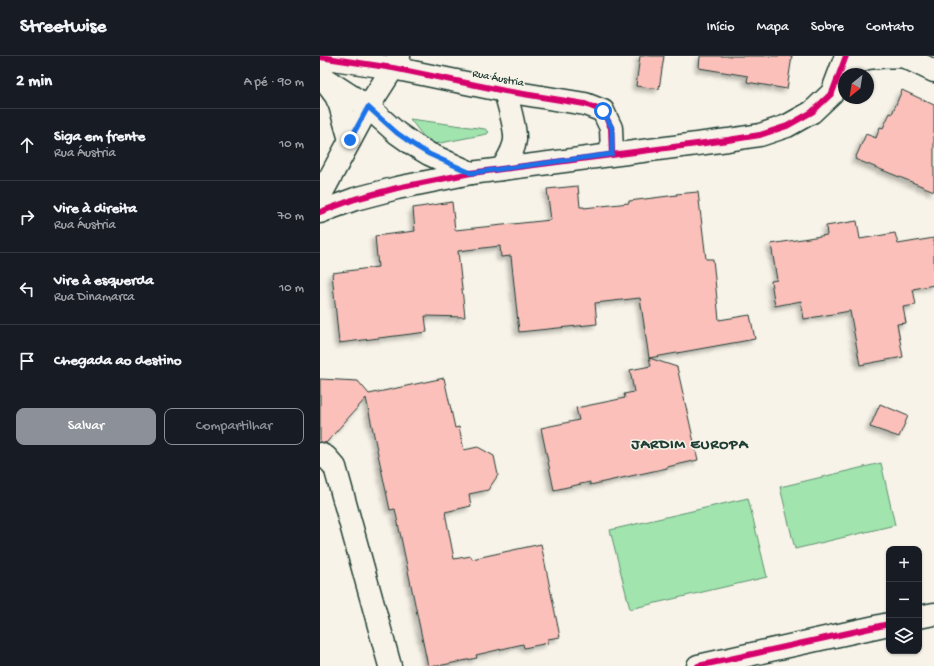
<!DOCTYPE html>
<html lang="pt">
<meta charset="utf-8">
<style>
:root{--surface:#171b24;--page:#20242c;--text:#f1f3f6;--muted:#9ea1a6;--line:#363941;--accent:#8c9099}
body{margin:0;font-family:"Gochi Hand",sans-serif;background:var(--page);color:var(--text)}
.controls{position:absolute;right:12px;bottom:12px;display:grid;overflow:hidden;border-radius:8px;box-shadow:0 1px 3px #0004}
.controls button{width:36px;height:36px;display:grid;place-items:center;padding:0;border:0;border-bottom:1px solid var(--line);background:var(--surface);color:var(--text);font:20px sans-serif}
.compass{position:absolute;left:518px;top:12px;width:36px;height:36px;border-radius:50%;background:var(--surface);box-shadow:0 1px 3px #0004;rotate:210deg}
.stop{position:absolute;width:12px;height:12px;margin:-9px;border:3px solid #1a73e8;border-radius:50%;background:#fff}
.stop.end{background:#1a73e8;border-color:#fff;box-shadow:0 1px 4px #0008}
.list{margin:0;padding:0;list-style:none}
h2{display:flex;justify-content:space-between;align-items:center;height:52px;margin:0;padding:0 16px;font-size:17px}
h2 small{font-size:13px;font-weight:400;color:var(--muted)}
.list li{display:grid;grid-template-columns:26px 1fr auto;gap:12px;align-items:center;box-sizing:border-box;height:72px;padding:0 16px;border-top:1px solid var(--line)}
.list b{display:block;font-size:15px;white-space:nowrap}
.list p{margin:0;font-size:13px;white-space:nowrap;color:var(--muted)}
.list em{font-size:13px;font-style:normal;color:var(--muted)}
.actions{display:flex;gap:8px;padding:12px 16px}
.actions a{flex:1;padding:9px 0;border:1px solid var(--accent);border-radius:8px;text-align:center;font-size:14px;color:var(--accent)}
.actions .main{background:var(--accent);color:#fff}
.icon{flex:none;width:22px;height:22px;fill:none;stroke:currentColor;stroke-width:2;stroke-linecap:round;stroke-linejoin:round}
.map{position:relative;flex:none;width:614px;height:610px;overflow:hidden}
header{display:flex;align-items:center;gap:24px;box-sizing:border-box;height:56px;padding:0 20px;background:var(--surface);border-bottom:1px solid var(--line)}
header strong{font-size:19px}
nav{display:flex;gap:22px;margin-inline-start:auto;font-size:14px}
main{display:flex}
aside{flex:1;background:var(--surface)}
.map>svg:first-child{display:block}
.green{fill:#a1e4ae;stroke:#609071}
.building{fill:#fcc0bb;stroke:#1f3d34;filter:url(#shadow)}
.lines{fill:none;stroke-linecap:round;stroke-linejoin:round}
.minor-casing{stroke:#1f3d34;stroke-width:25}
.minor{stroke:#f7f3e8;stroke-width:22}
.cycleway-casing{stroke:#f7f3e8;stroke-width:8}
.cycleway{stroke:#d6006c;stroke-width:6}
.route{stroke:#1a73e8;stroke-width:5}
.labels{text-anchor:middle;dominant-baseline:central;stroke-width:3;stroke-linejoin:round;paint-order:stroke}
.street-label{font-size:11px;fill:#1f3d34;stroke:#f7f3e8}
.district-label{font-size:15px;font-weight:bold;letter-spacing:1px;fill:#1f3d34;stroke:#f7f3e8}
</style>
<header>
<strong>Streetwise</strong>
<nav><a>Início</a><a>Mapa</a><a>Sobre</a><a>Contato</a></nav>
</header>
<main>
<aside>
<h2>2 min<small>A pé · 90 m</small></h2>
<ul class="list">
<li><svg class="icon" aria-label="ahead" viewBox="0 0 24 24"><path d="M12 20V5M6 11l6-6 6 6"/></svg><div><b>Siga em frente</b><p>Rua Áustria</p></div><em>10 m</em></li>
<li><svg class="icon" aria-label="right" viewBox="0 0 24 24"><path d="M7 20v-9h11M14 6l5 5-5 5"/></svg><div><b>Vire à direita</b><p>Rua Áustria</p></div><em>70 m</em></li>
<li><svg class="icon" aria-label="left" viewBox="0 0 24 24"><path d="M17 20v-9H6M10 6l-5 5 5 5"/></svg><div><b>Vire à esquerda</b><p>Rua Dinamarca</p></div><em>10 m</em></li>
<li><svg class="icon" aria-label="arrive" viewBox="0 0 24 24"><path d="M6 21V4h12l-3 4 3 4H6"/></svg><div><b>Chegada ao destino</b></div></li>
</ul>
<div class="actions"><a class="main">Salvar</a><a>Compartilhar</a></div>
</aside>
<div class="map">
<svg width="614" height="610" viewBox="0 0 614 610">
<defs>
<filter id="shadow"><feDropShadow dx="-3.5" dy="3.5" stdDeviation="2" flood-color="#0004"/></filter>
</defs>
<rect width="100%" height="100%" fill="#f7f3e8"/>
<filter id="ink" filterUnits="userSpaceOnUse"><feTurbulence type="fractalNoise" baseFrequency=".025" numOctaves="2"/><feDisplacementMap in="SourceGraphic" scale="8" xChannelSelector="R" yChannelSelector="G"/><feConvolveMatrix kernelMatrix="1 2 1 2 8 2 1 2 1" color-interpolation-filters="sRGB"/></filter>
<g filter="url(#ink)">
<g class="green">
<polygon points="90,63 165,73 169,76 167,78 110,89"/>
<polygon points="561,407 575,469 475,493 460,431"/>
<polygon points="428,442 447,521 310,553 290,474"/>
</g>
<g class="building">
<polygon points="320,0 344,0 339,33 316,30"/>
<polygon points="380,0 472,0 467,33 427,26 428,20 379,12"/>
<polygon points="582,34 614,49 614,135 535,103 546,78 556,82 560,71 563,72 570,57 572,58"/>
<polygon points="258,130 260,151 264,151 264,152 309,147 309,145 357,139 356,138 378,136 386,203 393,203 399,264 430,259 435,283 329,302 320,242 275,247 277,268 199,276 191,200 181,201 180,190 138,195 145,261 105,260 107,276 19,287 12,217 58,211 55,180 95,175 93,152 132,146 135,174 231,164 227,133"/>
<polygon points="537,165 540,183 575,177 578,188 614,182 614,229 593,233 596,249 583,251 586,267 577,268 583,301 540,309 530,255 484,263 481,245 455,250 451,225 457,224 451,188 507,179 506,170"/>
<polygon points="329,302 357,311 378,404 347,411 347,412 270,429 270,426 234,434 221,372 259,364 256,352 305,342 304,338 314,336 310,314 331,310"/>
<polygon points="124,322 135,372 139,371 144,394 158,391 174,400 178,419 168,434 149,438 151,450 125,456 134,503 151,500 152,503 221,488 240,581 228,583 228,587 204,592 203,588 156,599 157,602 118,610 108,610 75,453 70,454 46,342 6,387 0,386 0,323 38,325 49,338"/>
<polygon points="560,348 588,360 579,381 550,371"/>
</g>
<g class="lines">
<defs>
<g id="minor">
<polyline points="583,0 614,15"/>
<polyline points="0,1 73,12 185,35 265,48 283,55 291,72 292,98"/>
<path d="M 527,18 C 531,13 539,5 544,3 C 554,0 573,1 584,0"/>
<polyline points="0,20 48,51 77,77 94,89 109,98 151,117"/>
<polyline points="7,28 16,40 20,49 30,84"/>
<path d="M 182,113 C 187,104 194,95 195,84 C 196,71 188,48 185,35"/>
<polyline points="0,140 48,51 73,12 79,1"/>
<polyline points="0,156 35,143 77,132 151,117 408,84 440,79 467,70 492,56 512,37 526,0"/>
<polyline points="0,398 6,401 15,411 70,610"/>
<polyline points="599,561 614,558"/>
<polyline points="378,610 569,568"/>
</g>
</defs>
<use href="#minor" class="minor-casing"/>
<use href="#minor" class="minor"/>
<defs>
<g id="cycleway">
<polyline points="0,1 73,12 185,35 265,48 283,55 291,72 292,98"/>
<polyline points="0,156 35,143 77,132 151,117 408,84 440,79 467,70 492,56 512,37 526,0"/>
<polyline points="378,610 569,568"/>
</g>
</defs>
<use href="#cycleway" class="cycleway-casing"/>
<use href="#cycleway" class="cycleway"/>
</g>
</g>
<g class="lines" filter="url(#ink)">
<polyline class="route" points="30,84 48,51 77,77 94,89 109,98 151,117 292,98 292,72 283,55"/>
</g>
<g class="labels">
<g class="street-label">
<text transform="translate(178 23) rotate(11)">Rua Áustria</text>
</g>
<g class="district-label">
<text x="370" y="389">JARDIM EUROPA</text>
</g>
</g>
</svg>
<div class="controls">
<button>+</button>
<button>−</button>
<button><svg class="icon" aria-label="layers" viewBox="0 0 24 24"><path d="M12 4l9 5-9 5-9-5zM3 14l9 5 9-5"/></svg></button>
</div>
<svg class="compass" viewBox="-18 -18 36 36"><path d="M0-13l5 13h-10z" fill="#e53935"/><path d="M0 13l5-13h-10z" fill="#9ea1a6"/></svg>
<div class="stop" style="left:283px;top:55px"></div>
<div class="stop end" style="left:30px;top:84px"></div>
</div>
</main>
